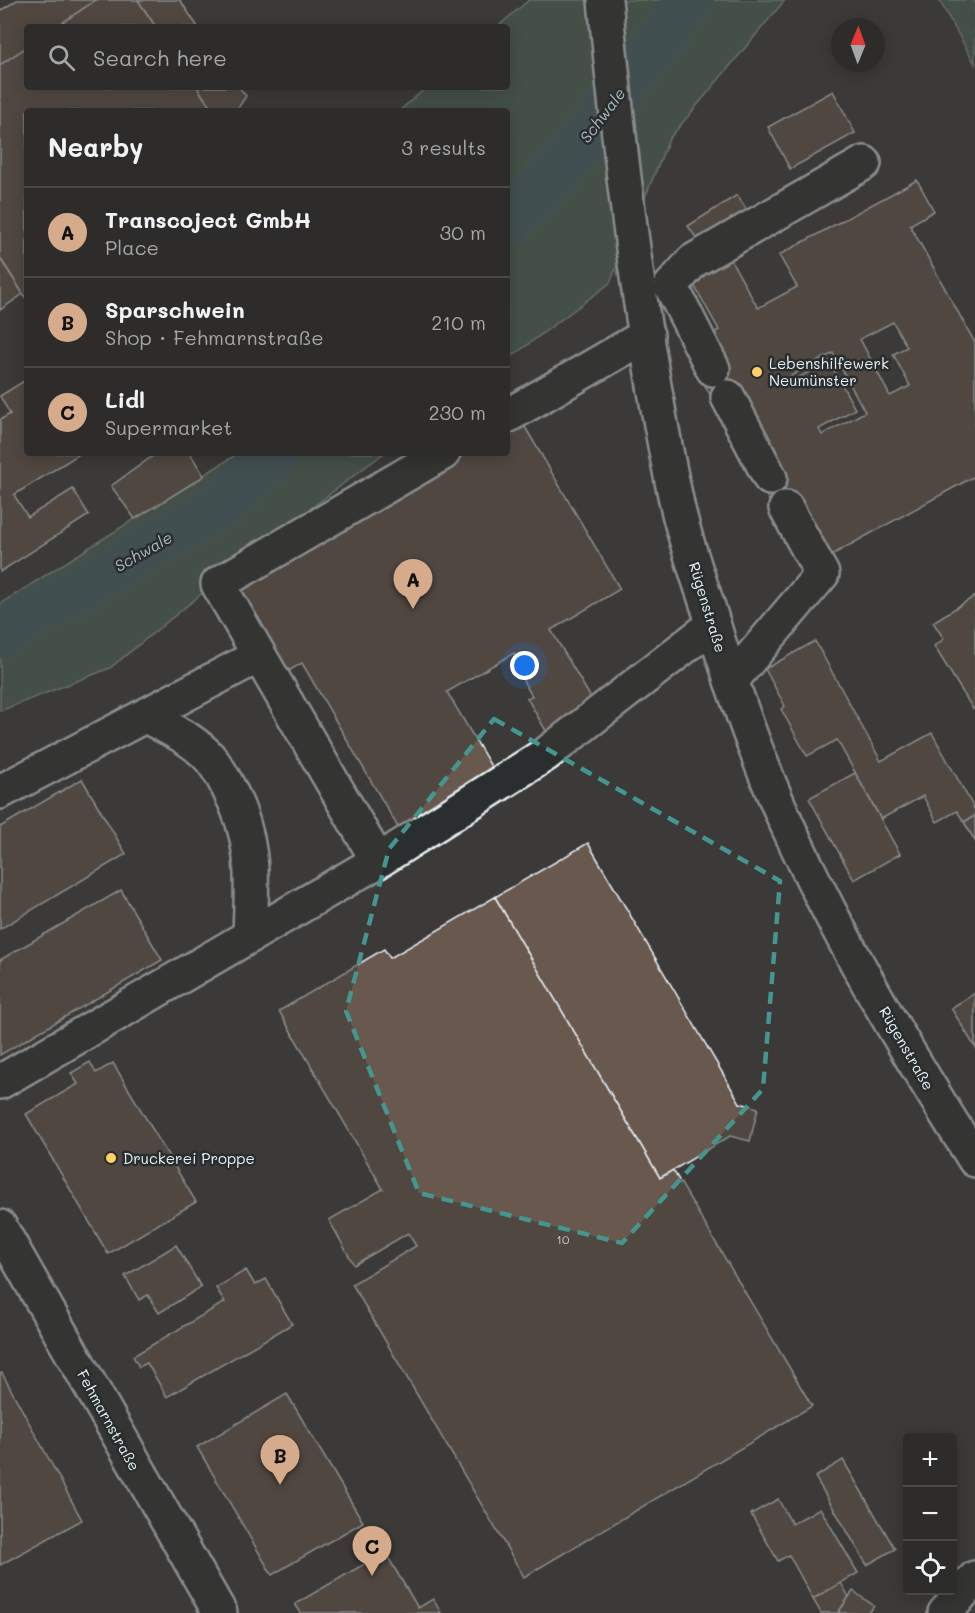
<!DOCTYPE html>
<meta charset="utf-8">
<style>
:root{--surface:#2d2c2a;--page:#393836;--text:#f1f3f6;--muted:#a7a7a8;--line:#484847;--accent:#d6ab8b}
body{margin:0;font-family:Mali,sans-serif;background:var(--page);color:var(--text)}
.controls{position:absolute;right:18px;bottom:18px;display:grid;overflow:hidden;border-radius:6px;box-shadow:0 3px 15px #0003}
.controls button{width:54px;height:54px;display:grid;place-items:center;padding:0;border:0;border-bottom:2px solid var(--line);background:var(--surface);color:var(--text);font:30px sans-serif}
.compass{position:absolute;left:831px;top:18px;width:54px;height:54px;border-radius:50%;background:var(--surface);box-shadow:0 3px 15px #0003;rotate:1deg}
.you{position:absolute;left:525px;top:666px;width:21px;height:21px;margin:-15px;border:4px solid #fff;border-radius:50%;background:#1a73e8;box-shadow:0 0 0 9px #1a73e833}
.badge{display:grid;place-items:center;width:39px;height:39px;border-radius:50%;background:var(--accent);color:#111;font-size:20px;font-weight:700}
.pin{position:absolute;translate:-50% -50px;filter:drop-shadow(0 2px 3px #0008)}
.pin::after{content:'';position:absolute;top:32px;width:21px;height:18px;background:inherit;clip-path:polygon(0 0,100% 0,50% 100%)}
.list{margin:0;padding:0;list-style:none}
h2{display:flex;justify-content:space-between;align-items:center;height:78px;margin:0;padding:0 24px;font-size:26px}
h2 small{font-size:20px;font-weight:400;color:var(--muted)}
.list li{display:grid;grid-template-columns:39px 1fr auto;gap:18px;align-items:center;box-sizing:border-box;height:90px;padding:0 24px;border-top:2px solid var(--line)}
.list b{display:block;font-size:22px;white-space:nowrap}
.list p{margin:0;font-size:20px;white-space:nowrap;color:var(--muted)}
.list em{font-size:20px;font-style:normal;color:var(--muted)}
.icon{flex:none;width:33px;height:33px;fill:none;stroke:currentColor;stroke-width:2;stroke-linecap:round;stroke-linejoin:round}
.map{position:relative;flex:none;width:975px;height:1613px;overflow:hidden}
.search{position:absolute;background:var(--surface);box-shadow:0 3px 15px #0003;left:24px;top:24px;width:486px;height:66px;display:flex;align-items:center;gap:15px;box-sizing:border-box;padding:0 21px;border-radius:6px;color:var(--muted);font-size:22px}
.panel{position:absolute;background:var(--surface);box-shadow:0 3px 15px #0003;left:24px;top:108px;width:486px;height:348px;border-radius:6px}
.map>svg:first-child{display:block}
.green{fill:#4f6a5a;stroke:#9caea9;stroke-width:1.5}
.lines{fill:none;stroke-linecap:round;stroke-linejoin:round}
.river{stroke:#4b696f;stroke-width:48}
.building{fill:#67594e;stroke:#e8f1f8;stroke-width:1.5;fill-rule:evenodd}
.minor-casing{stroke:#e8f1f8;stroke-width:38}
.minor{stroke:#2a2d2e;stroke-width:33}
.marked{fill:none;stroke:#459590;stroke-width:4.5;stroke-dasharray:12 8;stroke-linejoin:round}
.poi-dot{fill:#ffd166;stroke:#2a2d2e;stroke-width:2}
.labels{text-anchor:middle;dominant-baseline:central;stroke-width:5;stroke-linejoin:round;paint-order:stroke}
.number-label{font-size:12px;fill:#c8cbce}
.poi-label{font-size:15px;fill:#e8f1f8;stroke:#2a2d2e;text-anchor:start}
.street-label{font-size:15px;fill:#e8f1f8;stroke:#2a2d2e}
.water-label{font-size:16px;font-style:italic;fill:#a9bbc1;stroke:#2a2d2e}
</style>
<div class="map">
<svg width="975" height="1613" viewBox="0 0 975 1613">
<rect width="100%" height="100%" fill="#3c3a38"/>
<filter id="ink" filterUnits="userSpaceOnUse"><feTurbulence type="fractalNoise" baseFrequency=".0167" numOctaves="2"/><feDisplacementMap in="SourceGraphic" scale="12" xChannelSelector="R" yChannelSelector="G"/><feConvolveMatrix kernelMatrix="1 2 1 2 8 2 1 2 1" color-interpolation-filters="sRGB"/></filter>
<g filter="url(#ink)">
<g class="green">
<polygon points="529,0 785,0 669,139 610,283 507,360 507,111 399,111 427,87 507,87 507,27 497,27"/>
<polygon points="939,0 975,0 975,64"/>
<polygon points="232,453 384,453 257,549 110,668 0,711 0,604 234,456"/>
</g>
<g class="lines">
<g class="river">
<polyline points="507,223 560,170 690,0"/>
<polyline points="0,634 222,505 275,453"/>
</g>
</g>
<g class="building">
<polygon points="17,0 96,0 56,27 27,27 27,47 0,65 0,11"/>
<polygon points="96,0 138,0 156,27 56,27"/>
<polygon points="138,0 180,0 198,27 156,27"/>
<polygon points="27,47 27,87 197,87 213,111 27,111 27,300 0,258 0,65"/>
<polygon points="197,87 239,87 246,96 236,111 213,111"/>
<polygon points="833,91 855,133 790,169 768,127"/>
<path d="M 917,180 L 934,211 L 910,225 L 975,343 L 975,476 L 828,557 L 773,507 L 763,490 L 734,386 L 712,398 L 702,380 L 707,337 L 719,330 L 689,276 L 728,255 L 758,308 L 797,287 L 779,255 ZM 893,322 L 907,347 L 893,354 L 910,386 L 890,396 L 860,339 ZM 833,353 L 865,412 L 822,435 L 819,429 L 855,409 L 829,361 L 792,381 L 789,377 Z"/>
<polygon points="737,195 749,213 701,245 688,226"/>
<polygon points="0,258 23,294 0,310"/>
<polygon points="27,379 27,453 81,453 14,495 28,517 73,489 89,515 0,572 0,420 10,414 0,396"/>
<polygon points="518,415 620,589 551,630 594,703 549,736 527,698 532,696 518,672 523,669 514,653 447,692 495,773 399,829 302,663 280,676 226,585 452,453 507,453 507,421"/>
<polygon points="157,453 190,453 204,476 135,519 111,486"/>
<polygon points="975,596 975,708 973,709 934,646 944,639 933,622"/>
<polygon points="815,641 881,761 932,733 975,810 975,816 964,822 957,811 937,822 923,796 881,819 837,740 807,756 781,709 785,706 765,669"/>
<polygon points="855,773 900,854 854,880 809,798"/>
<polygon points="82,779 126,854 0,929 0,827"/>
<polygon points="975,816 975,841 964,822"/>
<polygon points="588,843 740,1103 758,1108 750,1141 730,1136 660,1178 495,897"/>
<polygon points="121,890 162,960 0,1055 0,960"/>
<polygon points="495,897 660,1178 673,1170 812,1406 524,1577 352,1284 416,1246 408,1233 354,1265 329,1220 383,1189 279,1011 384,949 390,958"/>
<polygon points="975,993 975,1047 951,1008"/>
<polygon points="90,1062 96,1073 113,1063 196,1202 108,1254 26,1114 78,1084 71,1073"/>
<polygon points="176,1245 201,1287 159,1313 148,1295 139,1300 125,1276"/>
<polygon points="246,1270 255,1285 266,1279 292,1324 167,1397 147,1363 139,1367 133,1356 225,1302 216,1288"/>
<polygon points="2,1373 82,1520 0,1565 0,1374"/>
<polygon points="287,1394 363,1522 272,1575 197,1447"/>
<polygon points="843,1460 895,1549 867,1565 815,1477"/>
<polygon points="778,1499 792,1524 820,1508 858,1573 813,1599 789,1555 778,1561 751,1514"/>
<polygon points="385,1552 418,1608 433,1599 441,1613 301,1613 295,1604"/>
<polygon points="841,1583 849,1597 838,1613 821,1613 813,1599"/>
<polygon points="853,1591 874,1606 869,1613 838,1613"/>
</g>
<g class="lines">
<defs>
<g id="minor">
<path d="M 605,0 C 621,168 642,344 678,509 C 686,543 698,577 709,610 C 733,691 761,771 798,848 C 849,956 911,1059 975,1160"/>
<polyline points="671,286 693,261 864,163"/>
<polyline points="671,286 713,369"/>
<polyline points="728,397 770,478"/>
<polyline points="507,416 647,335"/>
<polyline points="731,681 822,574 786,508"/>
<path d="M 146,716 C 166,727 189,737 205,753 C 215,762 222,775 228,787 C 256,840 252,878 250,936"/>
<polyline points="0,792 258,656"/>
<polyline points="378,861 218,584 443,453"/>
<polyline points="0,1082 378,861 546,754 713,625"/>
<polyline points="0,1227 220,1613"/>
<polyline points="945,1613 975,1578"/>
</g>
</defs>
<use href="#minor" class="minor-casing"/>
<use href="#minor" class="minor"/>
</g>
</g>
<path d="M0 0H975V1613H0ZM 494,719 L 780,881 L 763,1089 L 622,1243 L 419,1193 L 346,1011 L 389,849 Z" fill="#3c3a38" fill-opacity=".55" fill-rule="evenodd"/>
<path class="marked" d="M 494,719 L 780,881 L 763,1089 L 622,1243 L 419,1193 L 346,1011 L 389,849 Z"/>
<g class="poi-dot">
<circle cx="757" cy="372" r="6"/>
<circle cx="111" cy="1158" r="6"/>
</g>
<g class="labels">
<g class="number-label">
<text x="563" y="1239">10</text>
</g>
<g class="poi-label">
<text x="769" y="363">Lebenshilfewerk<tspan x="769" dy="17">Neumünster</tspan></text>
<text x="123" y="1158">Druckerei Proppe</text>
</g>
<g class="street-label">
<text transform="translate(708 607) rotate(73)">Rügenstraße</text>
<text transform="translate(907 1048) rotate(60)">Rügenstraße</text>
<text transform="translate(109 1420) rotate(61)">Fehmarnstraße</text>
</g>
<g class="water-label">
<text transform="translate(602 115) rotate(-53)">Schwale</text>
<text transform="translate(143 551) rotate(-30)">Schwale</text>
</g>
</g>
</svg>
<div class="controls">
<button>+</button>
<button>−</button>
<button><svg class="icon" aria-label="locate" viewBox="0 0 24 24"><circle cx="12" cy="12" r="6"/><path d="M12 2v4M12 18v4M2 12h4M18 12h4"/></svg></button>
</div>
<svg class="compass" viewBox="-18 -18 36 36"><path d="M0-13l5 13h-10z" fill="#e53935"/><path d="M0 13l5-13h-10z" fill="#a7a7a8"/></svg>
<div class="you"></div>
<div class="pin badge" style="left:413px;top:609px">A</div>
<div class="pin badge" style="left:280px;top:1485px">B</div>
<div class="pin badge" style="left:372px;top:1576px">C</div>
<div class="search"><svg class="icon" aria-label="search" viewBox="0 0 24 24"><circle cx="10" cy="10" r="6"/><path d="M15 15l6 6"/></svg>Search here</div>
<section class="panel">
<h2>Nearby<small>3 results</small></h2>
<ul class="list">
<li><span class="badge">A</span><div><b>Transcoject GmbH</b><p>Place</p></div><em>30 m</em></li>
<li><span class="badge">B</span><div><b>Sparschwein</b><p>Shop · Fehmarnstraße</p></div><em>210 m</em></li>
<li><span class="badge">C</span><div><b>Lidl</b><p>Supermarket</p></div><em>230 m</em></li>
</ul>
</section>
</div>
